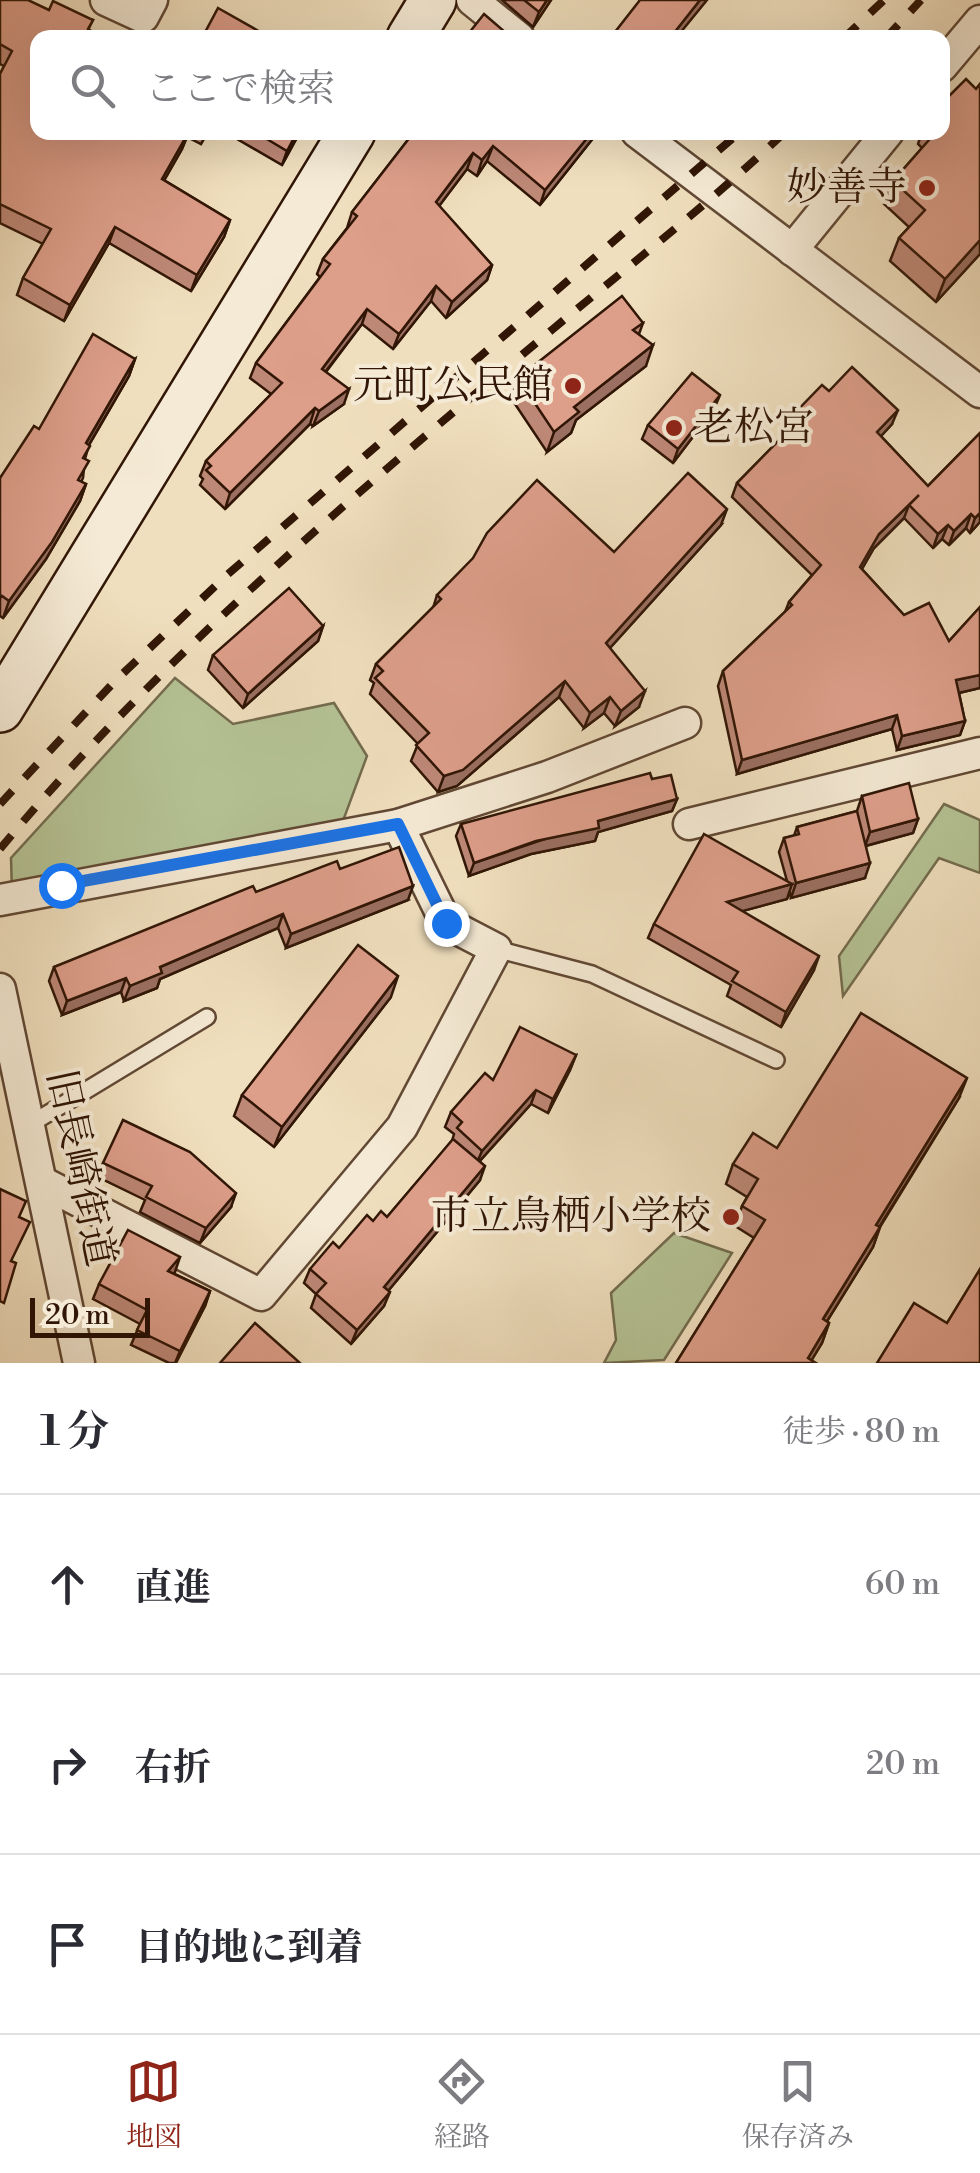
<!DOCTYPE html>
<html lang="ja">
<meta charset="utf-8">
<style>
:root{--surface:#fff;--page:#f2f2f3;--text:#2b2b33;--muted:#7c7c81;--line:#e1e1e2;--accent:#8f2418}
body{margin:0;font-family:"Libre Bodoni","Noto Serif JP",serif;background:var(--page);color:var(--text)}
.scale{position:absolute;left:30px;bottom:25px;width:120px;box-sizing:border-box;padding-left:10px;border:5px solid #311606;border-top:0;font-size:28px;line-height:35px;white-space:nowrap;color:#311606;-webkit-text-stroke:8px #f5ead5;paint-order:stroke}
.stop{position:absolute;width:30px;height:30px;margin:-22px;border:8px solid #1a73e8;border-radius:50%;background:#fff}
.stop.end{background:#1a73e8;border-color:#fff;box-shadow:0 2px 10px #0008}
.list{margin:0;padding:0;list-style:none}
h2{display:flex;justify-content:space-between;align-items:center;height:130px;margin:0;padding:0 40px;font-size:42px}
h2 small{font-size:32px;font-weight:400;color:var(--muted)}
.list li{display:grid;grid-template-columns:65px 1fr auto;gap:30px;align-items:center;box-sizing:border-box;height:180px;padding:0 40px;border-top:2px solid var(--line)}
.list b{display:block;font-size:38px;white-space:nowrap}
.list em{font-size:32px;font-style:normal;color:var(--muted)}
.icon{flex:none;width:55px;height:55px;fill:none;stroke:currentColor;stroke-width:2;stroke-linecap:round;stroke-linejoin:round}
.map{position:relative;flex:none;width:980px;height:1363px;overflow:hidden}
.search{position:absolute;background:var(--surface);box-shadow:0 10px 40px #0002;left:30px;right:30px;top:30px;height:110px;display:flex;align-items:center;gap:25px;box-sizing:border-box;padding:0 35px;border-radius:20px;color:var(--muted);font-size:38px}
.sheet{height:670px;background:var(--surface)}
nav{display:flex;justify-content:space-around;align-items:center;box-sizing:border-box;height:140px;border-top:2px solid var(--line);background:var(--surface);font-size:28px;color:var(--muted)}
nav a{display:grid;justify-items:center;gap:5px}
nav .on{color:var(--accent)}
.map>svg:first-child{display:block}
.green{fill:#b5c395;stroke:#736c4e;stroke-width:2.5}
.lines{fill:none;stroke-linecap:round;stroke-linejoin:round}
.lane-casing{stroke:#614834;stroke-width:20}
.street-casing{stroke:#614834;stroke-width:35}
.secondary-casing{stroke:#311606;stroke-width:50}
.lane{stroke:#f5ead5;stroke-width:15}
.street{stroke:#f5ead5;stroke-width:30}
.secondary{stroke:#f5ead5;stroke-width:45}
.rail{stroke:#311606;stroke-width:8;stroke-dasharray:18 18;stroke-linecap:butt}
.wall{fill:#be8877;stroke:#311606;stroke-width:2.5}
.shaded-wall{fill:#9b6f61;stroke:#311606;stroke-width:2.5}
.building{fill:#dd9e8a;stroke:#311606;stroke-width:2.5}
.route{stroke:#1a73e8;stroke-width:12}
.poi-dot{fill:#8f2418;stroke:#f5ead5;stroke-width:4}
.labels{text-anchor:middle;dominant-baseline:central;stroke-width:8;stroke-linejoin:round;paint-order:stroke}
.poi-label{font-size:40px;fill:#311606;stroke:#f5ead5;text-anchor:end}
.street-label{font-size:40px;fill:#311606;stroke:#f5ead5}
</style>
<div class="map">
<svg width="980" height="1363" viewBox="0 0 980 1363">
<rect width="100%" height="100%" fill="#f0dfbe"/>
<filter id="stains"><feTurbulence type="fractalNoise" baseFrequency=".002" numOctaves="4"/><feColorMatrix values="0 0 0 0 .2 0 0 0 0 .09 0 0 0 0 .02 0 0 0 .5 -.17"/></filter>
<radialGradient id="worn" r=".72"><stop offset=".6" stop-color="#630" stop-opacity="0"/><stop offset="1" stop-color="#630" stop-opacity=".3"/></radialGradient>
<g class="green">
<polygon points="175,678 233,724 334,703 367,756 340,829 12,893 11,858"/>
<polygon points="944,804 980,820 980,873 939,858 843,996 839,956"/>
<polygon points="674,1233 732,1253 664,1360 604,1363 616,1340 611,1293"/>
</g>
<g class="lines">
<defs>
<g id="lane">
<polyline points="496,949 592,974 776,1060"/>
<polyline points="29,1125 207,1017"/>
</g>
<g id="street">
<polyline points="106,0 143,17 152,0"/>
<polyline points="472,0 519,38"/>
<polyline points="942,66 980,21"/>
<polyline points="637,132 980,392"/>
<polyline points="792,250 888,132"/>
<polyline points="689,824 980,753"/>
<polyline points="0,900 398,825 547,777 685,723"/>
<polyline points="0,989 79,1363"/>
<polyline points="42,1182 261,1295 402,1127 496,949 446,923 398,825"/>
</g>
<g id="secondary">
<polyline points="410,38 433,0"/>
<polyline points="0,709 352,132"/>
</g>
</defs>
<use href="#lane" class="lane-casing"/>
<use href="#street" class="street-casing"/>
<use href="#secondary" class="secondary-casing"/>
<use href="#lane" class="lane"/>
<use href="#street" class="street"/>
<use href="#secondary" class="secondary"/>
<g class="rail">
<polyline points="844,38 884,0"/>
<polyline points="886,38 921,0"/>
<polyline points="0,804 116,680 227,575 740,132"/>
<path d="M 0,849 C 159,657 362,488 553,329 C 631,264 711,202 785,132"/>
</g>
</g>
<g class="wall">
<polygon points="0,0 93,20 38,132 208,132 201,144 187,137 182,149 164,180 230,220 224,237 191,291 109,243 64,321 17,295 23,278 43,244 0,223 0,74 4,66 0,64"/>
<polygon points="502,0 551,0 533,27"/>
<polygon points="980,84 980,254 936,302 890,261 899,238 909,227 884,204 893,181 922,148 918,144 922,132 942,132"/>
<polygon points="225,132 300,132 282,165"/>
<polygon points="414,132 598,132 540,205 487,161 477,176 467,169 439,206 492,265 487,280 446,318 431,301 393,349 362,324 326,372 344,404 313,426 310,424 225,509 200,485 203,479 200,476 206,461 271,394 250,378 256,363 320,277 317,274 323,259 347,228 352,212"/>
<polygon points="643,323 639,334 646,366 576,420 571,433 547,452 511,398 518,378"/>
<polygon points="135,359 129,376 89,445 85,459 83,478 81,482 86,484 80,501 46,559 3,618 0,616 0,478 39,429"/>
<polygon points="829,391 892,424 881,436 928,486 980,433 980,522 970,533 966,528 949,545 942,539 933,548 904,518 874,548 862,569 904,615 949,641 980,607 980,688 959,693 965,721 960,735 897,750 892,729 737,774 718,686 723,671 785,612 789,602 812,575 732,497 737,483 786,433 790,418"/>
<polygon points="714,409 673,463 642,439 648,425"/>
<polygon points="721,525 610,648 639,707 615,726 604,713 584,728 559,697 457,786 438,792 411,761 418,744 370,694 374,683 370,680 376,664 433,608 437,595"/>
<polygon points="323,626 318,641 243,708 208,670 213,655"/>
<polygon points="652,779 677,799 672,811 598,832 595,841 531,854 469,876 456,836 461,824"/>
<polygon points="862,796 918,819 913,833 866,846 865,878 791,898 790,892 787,899 742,911 814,970 781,1027 727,996 731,985 648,938 654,924 787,881 779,852 784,838 794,836 797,827 857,811"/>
<polygon points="340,869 408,900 286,948 278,928 160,979 157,988 124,1001 121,992 62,1015 49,981 54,967 256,892"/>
<polygon points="391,997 274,1147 234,1116 242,1095"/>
<polygon points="576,1055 570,1070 548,1113 531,1104 480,1161 480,1180 388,1291 384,1306 351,1344 311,1308 316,1294 304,1283 310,1269 339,1248 373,1221 387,1217 452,1141 454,1134 445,1127 451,1112 493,1080"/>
<polygon points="959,1098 880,1227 873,1247 827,1321 829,1323 822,1343 811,1360 676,1363 754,1238 735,1226 742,1206 747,1197 726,1184 733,1164 777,1148"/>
<polygon points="103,1163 231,1207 200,1243 140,1212 145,1200 98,1177"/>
<polygon points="175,1272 173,1273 210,1291 205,1306 176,1363 169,1363 131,1345 140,1324 93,1299 99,1284"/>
</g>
<g class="shaded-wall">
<polygon points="547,0 551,0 533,27 539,12"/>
<polygon points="700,0 707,0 676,38 670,38"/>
<polygon points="297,132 300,132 282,165 287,151"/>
<polygon points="592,132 598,132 540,205 545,190"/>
<polygon points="188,133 182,149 156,195 162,179"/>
<polygon points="493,146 487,161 477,176 482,160"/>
<polygon points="473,153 467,169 430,218 436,202"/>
<polygon points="230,220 224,237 191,291 197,275"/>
<polygon points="115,227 109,243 64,321 70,305"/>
<polygon points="980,240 980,254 936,302 945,279"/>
<polygon points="492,265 487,280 446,318 452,302"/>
<polygon points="436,286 431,301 393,349 399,334"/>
<polygon points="367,309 362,324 316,384 322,369"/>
<polygon points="653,345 646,366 576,420 571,433 547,452 554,432 574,407"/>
<polygon points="135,359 129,376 80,460 86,443"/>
<polygon points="349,389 344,404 313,426 319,411"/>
<polygon points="720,395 714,409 673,463 678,449"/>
<polygon points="315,408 310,424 225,509 230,493"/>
<polygon points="898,410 892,424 872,446 877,432"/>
<polygon points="86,484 80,501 46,559 3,618 9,601"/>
<polygon points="909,505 904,518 874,548 855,581 860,567 879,534"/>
<polygon points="727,509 721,525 600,659 606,643"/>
<polygon points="980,513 980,522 970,533 975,518"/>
<polygon points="971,514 966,528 949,545 954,531"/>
<polygon points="948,525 942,539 933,548 938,534"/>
<polygon points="323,626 318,641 243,708 248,694"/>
<polygon points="980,675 980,688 950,695 956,680"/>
<polygon points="565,681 559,697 457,786 438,792 444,776"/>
<polygon points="645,691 639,707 615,726 621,711"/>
<polygon points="610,697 604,713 584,728 590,713"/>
<polygon points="897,715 892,729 737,774 742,760"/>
<polygon points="965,721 960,735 897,750 902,736"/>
<polygon points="677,799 672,811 598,832 595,841 531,854 469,876 474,863 598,821"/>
<polygon points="918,819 913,833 865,846 870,832"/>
<polygon points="870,863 865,878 791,898 796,883"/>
<polygon points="792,884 787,899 721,917 727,902"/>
<polygon points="413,886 408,900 286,948 291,934"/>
<polygon points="283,914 278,928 160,979 157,988 124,1001 130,986 160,967"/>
<polygon points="819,956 814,970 781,1027 786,1012"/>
<polygon points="398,976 391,997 274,1147 282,1127"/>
<polygon points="126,978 121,992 62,1015 67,1001"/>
<polygon points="576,1055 570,1070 548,1113 553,1099"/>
<polygon points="967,1078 959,1098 868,1245 876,1225"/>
<polygon points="536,1090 531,1104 476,1165 482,1151"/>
<polygon points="485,1166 480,1180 379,1302 384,1287"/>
<polygon points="236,1193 231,1207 200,1243 206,1228"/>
<polygon points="880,1227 873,1247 816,1339 823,1319"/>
<polygon points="180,1257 175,1272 163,1285 168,1271"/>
<polygon points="210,1291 205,1306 175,1363 180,1351"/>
<polygon points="390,1292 384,1306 351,1344 357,1330"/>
<polygon points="829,1323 822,1343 810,1363 808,1358"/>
</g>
<g class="building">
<polygon points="0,0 28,0 49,10 53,1 93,20 88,29 93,32 91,38 38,38 38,132 188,133 162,179 230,220 197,275 115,227 70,305 23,278 51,229 0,204 0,74 12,51 0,44"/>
<polygon points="524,0 547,0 539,12"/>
<polygon points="640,0 700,0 670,38 621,38 615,32"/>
<polygon points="218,8 264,34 263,38 202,38"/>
<polygon points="484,14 512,38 465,38"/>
<polygon points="966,79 976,89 980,84 980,240 945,279 899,238 925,210 893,181 936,132 942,132 942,103"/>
<polygon points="255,132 297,132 287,151"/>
<polygon points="414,132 592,132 545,190 493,146 482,160 473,153 436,202 492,265 452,302 436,286 399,334 367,309 322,369 349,389 319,411 315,408 230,493 206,470 211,466 206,461 282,383 256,363 330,264 323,259 357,216 352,212"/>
<polygon points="622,296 643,323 633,330 653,345 574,407 579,412 554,432 518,378"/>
<polygon points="93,334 135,359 86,443 90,446 83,458 89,461 78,480 86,484 52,542 9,601 2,596 0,598 0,478 34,426 39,429"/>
<polygon points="852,367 898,410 877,432 928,486 980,433 980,513 975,518 971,514 954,531 948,525 938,534 909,505 919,495 879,534 860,567 904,615 929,603 949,641 980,607 980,675 956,680 965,721 902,736 897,715 742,760 723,671 792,605 789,602 821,565 737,483 795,424 790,418 822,385 829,391"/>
<polygon points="692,373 720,395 678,449 648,425"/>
<polygon points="688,473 727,509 606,643 645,691 621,711 610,697 590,713 565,681 463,770 444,776 416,745 429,733 375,678 383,671 376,664 441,599 437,595 473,558 487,533 537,480 614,552"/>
<polygon points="289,588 323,626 248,694 213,655"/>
<polygon points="650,773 652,779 671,775 677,799 598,821 599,828 536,841 474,863 461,824"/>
<polygon points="909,783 918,819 870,832 862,796"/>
<polygon points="857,811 870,863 796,883 784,838 799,834 797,827"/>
<polygon points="704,834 792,884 727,902 819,956 786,1012 732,981 738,972 654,924"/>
<polygon points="399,847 413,886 291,934 283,914 160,967 162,973 130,986 126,978 67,1001 54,967 253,886 256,892 337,861 340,869"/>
<polygon points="358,945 398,976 282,1127 242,1095"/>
<polygon points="861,1013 967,1078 876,1225 880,1227 823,1319 829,1323 808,1358 816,1363 676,1363 765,1220 742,1206 758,1179 733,1164 753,1133 777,1148"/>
<polygon points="520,1027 576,1055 553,1099 536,1090 482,1151 457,1128 462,1122 451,1112 485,1073 493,1080"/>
<polygon points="123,1120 190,1152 236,1193 206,1228 146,1197 152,1186 103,1163"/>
<polygon points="453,1139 485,1166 384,1287 390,1292 357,1330 316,1294 326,1283 310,1269 333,1242 339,1248 367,1215 373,1221 381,1211 387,1217"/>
<polygon points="0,1189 26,1201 19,1217 30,1222 11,1261 16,1263 4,1303 0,1301"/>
<polygon points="128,1230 180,1257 168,1271 210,1291 180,1351 137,1330 147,1310 99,1284"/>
<polygon points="980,1269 980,1363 877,1363 914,1303 947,1323"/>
<polygon points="255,1323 300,1363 220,1363"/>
</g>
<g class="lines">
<polyline class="route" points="61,885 398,824 446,923"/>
</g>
<g class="poi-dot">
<circle cx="927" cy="188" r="10"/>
<circle cx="573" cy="386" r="10"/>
<circle cx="674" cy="428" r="10"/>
<circle cx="731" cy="1217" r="10"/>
</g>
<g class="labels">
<g class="poi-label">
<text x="907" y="188">妙善寺</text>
<text x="553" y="386">元町公民館</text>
<text x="694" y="428" text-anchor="start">老松宮</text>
<text x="711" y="1217">市立鳥栖小学校</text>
</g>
<g class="street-label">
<text transform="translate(80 1168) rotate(78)">旧長崎街道</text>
</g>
</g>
<rect width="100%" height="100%" filter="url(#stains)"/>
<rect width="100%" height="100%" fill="url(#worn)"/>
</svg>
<div class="scale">20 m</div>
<div class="stop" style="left:61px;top:885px"></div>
<div class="stop end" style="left:446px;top:923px"></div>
<div class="search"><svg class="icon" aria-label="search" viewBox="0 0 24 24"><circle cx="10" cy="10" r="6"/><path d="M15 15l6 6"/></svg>ここで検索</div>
</div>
<section class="sheet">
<h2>1 分<small>徒歩 · 80 m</small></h2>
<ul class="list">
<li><svg class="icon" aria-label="ahead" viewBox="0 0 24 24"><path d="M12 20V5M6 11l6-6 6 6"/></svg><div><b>直進</b></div><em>60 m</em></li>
<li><svg class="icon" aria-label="right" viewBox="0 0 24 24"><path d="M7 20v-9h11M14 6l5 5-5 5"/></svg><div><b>右折</b></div><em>20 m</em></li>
<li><svg class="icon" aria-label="arrive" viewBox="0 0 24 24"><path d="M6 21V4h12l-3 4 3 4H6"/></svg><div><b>目的地に到着</b></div></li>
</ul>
</section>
<nav>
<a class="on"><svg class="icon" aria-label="map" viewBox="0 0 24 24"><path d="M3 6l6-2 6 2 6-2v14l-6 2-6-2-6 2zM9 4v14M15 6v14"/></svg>地図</a>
<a><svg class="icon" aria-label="directions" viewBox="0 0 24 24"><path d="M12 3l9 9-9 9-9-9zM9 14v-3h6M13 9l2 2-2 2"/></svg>経路</a>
<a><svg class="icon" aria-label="saved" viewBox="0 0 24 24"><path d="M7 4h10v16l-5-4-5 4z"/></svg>保存済み</a>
</nav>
